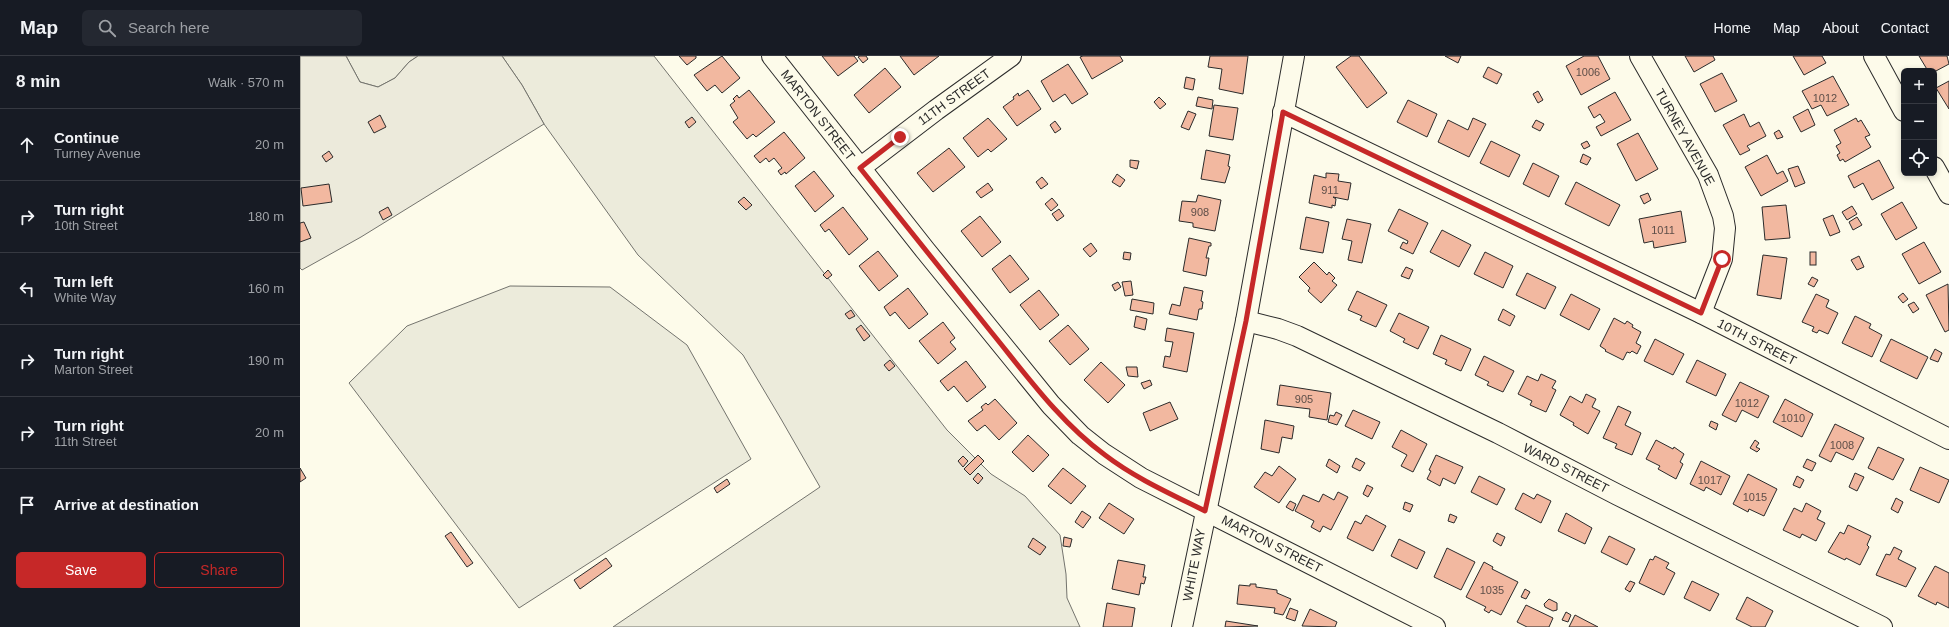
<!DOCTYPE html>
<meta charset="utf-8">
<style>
:root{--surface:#171b24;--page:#242831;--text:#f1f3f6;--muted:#9ea1a6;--line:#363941;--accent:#c62828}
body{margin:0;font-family:Arial,sans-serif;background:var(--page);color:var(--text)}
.controls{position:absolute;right:12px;top:12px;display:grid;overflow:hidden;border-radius:6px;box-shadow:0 2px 6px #0003}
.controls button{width:36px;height:36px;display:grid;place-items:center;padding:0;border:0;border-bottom:1px solid var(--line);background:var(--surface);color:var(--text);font:20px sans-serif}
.stop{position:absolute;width:12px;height:12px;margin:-9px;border:3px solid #c62828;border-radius:50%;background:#fff}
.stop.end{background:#c62828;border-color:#fff;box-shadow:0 1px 4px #0008}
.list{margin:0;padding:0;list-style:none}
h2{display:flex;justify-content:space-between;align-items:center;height:52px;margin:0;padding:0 16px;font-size:17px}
h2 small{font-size:13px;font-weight:400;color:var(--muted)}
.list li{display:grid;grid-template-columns:26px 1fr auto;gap:12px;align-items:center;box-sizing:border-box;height:72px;padding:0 16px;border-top:1px solid var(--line)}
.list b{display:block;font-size:15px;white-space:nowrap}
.list p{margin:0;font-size:13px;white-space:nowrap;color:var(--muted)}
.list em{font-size:13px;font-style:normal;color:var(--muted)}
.actions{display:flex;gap:8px;padding:12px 16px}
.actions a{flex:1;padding:9px 0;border:1px solid var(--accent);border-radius:6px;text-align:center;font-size:14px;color:var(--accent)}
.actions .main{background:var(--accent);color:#fff}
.icon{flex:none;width:22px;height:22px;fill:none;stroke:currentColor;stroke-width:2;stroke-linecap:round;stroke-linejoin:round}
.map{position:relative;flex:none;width:1649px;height:571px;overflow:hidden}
header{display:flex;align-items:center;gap:24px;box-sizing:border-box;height:56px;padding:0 20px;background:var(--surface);border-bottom:1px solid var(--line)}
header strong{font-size:19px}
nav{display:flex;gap:22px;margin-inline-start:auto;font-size:14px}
.search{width:280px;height:36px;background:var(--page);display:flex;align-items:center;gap:10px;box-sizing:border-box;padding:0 14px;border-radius:6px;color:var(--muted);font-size:15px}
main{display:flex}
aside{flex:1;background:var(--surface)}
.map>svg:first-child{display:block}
.green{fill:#ecebdb;stroke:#74746e}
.parking{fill:#eceadb;stroke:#74746e}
.building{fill:#f2b8a0;stroke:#2b2b2b}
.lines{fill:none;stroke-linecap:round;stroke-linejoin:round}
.minor-casing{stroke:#2b2b2b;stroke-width:22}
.minor{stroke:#fdfbea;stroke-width:20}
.route{stroke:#c62828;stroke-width:5}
.labels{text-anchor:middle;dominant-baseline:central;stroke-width:3;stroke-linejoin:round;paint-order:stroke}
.number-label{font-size:11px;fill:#5d4e48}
.street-label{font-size:13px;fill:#2b2b2b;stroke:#fdfbea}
</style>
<header>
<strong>Map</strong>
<div class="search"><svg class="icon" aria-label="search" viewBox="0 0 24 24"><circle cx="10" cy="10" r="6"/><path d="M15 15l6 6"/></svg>Search here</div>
<nav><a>Home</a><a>Map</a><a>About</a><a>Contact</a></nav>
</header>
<main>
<aside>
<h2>8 min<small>Walk · 570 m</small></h2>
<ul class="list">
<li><svg class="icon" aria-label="ahead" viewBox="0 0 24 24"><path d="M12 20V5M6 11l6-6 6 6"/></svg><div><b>Continue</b><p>Turney Avenue</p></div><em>20 m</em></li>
<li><svg class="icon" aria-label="right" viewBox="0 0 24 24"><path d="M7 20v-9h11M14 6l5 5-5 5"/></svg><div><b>Turn right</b><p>10th Street</p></div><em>180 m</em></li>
<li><svg class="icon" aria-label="left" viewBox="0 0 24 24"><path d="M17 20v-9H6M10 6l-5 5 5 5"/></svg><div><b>Turn left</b><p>White Way</p></div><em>160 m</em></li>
<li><svg class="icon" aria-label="right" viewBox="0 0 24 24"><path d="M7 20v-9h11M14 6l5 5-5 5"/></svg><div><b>Turn right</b><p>Marton Street</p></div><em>190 m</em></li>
<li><svg class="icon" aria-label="right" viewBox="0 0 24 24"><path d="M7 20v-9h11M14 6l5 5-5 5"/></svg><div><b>Turn right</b><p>11th Street</p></div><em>20 m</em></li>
<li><svg class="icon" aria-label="arrive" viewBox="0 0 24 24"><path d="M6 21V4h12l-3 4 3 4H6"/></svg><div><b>Arrive at destination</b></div></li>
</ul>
<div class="actions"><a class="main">Save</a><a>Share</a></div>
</aside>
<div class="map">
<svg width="1649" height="571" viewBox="0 0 1649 571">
<rect width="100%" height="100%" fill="#fdfbea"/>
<g class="green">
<polygon points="46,0 118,0 109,6 95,22 78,31 60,26"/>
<polygon points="202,0 354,0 647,374 691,418 725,440 760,479 766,518 767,542 780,571 313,571 520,431 481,363 443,299 338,199 244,68 222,29"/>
<polygon points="210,230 310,231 387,289 451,403 219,552 49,327 107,270"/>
</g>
<polygon class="parking" points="0,0 46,0 60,26 78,31 95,22 109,6 118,0 202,0 222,29 244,68 61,181 2,214 0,212"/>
<g class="building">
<polygon points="379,0 396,0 396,2 387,9"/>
<polygon points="422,0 440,22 422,37 415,29 407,35 394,19"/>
<polygon points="522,0 554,0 558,5 538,20"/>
<polygon points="560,0 566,0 568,3 563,7 558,1"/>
<polygon points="600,0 639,0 614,19"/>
<polygon points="783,0 820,0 823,5 792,23 780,1"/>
<polygon points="910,0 948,0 943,38 919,33 922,13 908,11"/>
<polygon points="1051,0 1059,0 1087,37 1067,52 1036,11"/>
<polygon points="1145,0 1161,0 1158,7"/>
<polygon points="1284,0 1298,0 1310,23 1281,39 1266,10"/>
<polygon points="1385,0 1413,0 1415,4 1394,16"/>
<polygon points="1493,0 1522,0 1526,7 1504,19"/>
<polygon points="1619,0 1647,0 1649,8 1634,16 1628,15"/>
<polygon points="768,8 788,38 772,48 765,38 753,46 741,25"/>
<polygon points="1188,11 1202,18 1197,28 1183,21"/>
<polygon points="585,12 601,31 569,57 554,39"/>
<polygon points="1422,17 1437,45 1415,56 1400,28"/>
<polygon points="1533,20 1549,49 1527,60 1521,49 1512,53 1502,35"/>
<polygon points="886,21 895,23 893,34 884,32"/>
<polygon points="1649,25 1649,53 1636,32"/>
<polygon points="449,34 475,66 456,81 453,78 447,83 433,66 438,62 430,49 435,45 433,43 437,39 439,42"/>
<polygon points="728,34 741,53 717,70 703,51 714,43 713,41 718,37 719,40"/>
<polygon points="1238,35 1243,44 1238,47 1233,38"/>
<polygon points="1315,36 1331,64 1301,80 1296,71 1305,66 1300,58 1294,62 1288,51"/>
<polygon points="859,41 866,48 860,53 854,46"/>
<polygon points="898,41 913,44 912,53 896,50"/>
<polygon points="1108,44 1137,58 1127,81 1097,66"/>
<polygon points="914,49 938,52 933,84 909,80"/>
<polygon points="1508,53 1515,69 1501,76 1493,61"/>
<polygon points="888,55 896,58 889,74 881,71"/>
<polygon points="1444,58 1450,71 1459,66 1466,80 1447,90 1450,94 1440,99 1423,69"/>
<polygon points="80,59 86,71 74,77 68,66"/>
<polygon points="392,61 396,66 389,72 385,66"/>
<polygon points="688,62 707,83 691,96 688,93 678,101 663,82"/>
<polygon points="1173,62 1186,68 1169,101 1138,86 1148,64 1168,74"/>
<polygon points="1556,62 1558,66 1561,64 1570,79 1565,81 1571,91 1545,106 1543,103 1540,105 1537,99 1540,97 1536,90 1541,87 1534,74"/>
<polygon points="1236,64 1244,68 1240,75 1232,71"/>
<polygon points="755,65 761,73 755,77 750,69"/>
<polygon points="1479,74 1483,81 1477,83 1474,77"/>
<polygon points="484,76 505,102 486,118 485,116 481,119 478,115 482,112 474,102 469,106 466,102 460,107 454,100"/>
<polygon points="1338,77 1358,113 1336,125 1317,88"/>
<polygon points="1191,85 1220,99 1209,121 1180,107"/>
<polygon points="1287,85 1290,90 1284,93 1281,88"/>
<polygon points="649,92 665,111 633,136 617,117"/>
<polygon points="906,94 930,99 928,110 930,111 925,127 901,123"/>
<polygon points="29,95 33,101 26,106 22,100"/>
<polygon points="1283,98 1291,102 1287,109 1280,106"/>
<polygon points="1467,99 1477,118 1483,115 1488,125 1461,140 1445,111"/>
<polygon points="830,104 839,105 837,113 830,111"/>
<polygon points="1579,104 1594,132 1572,144 1563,127 1554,132 1548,120"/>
<polygon points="1233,107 1259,120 1249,141 1223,128"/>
<polygon points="1498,110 1505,127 1495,131 1488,113"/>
<polygon points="514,115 534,140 515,156 495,130"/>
<polygon points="1026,117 1039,118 1038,125 1051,127 1048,144 1033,141 1036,143 1035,150 1032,149 1032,152 1009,147 1014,119 1026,122"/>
<polygon points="817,118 825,124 820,131 812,126"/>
<polygon points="742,121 748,128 741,133 736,126"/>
<polygon points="1276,126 1320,149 1309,170 1265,148"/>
<polygon points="688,127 693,134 681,142 676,136"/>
<polygon points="29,128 32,146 3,150 1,132"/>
<polygon points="1348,137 1351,144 1344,148 1340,140"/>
<polygon points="898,139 921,144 915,175 893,171 893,167 879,165 882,145 896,146"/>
<polygon points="444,141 452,149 446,154 438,146"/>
<polygon points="752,142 758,149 751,155 745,148"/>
<polygon points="1602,146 1617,172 1596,184 1581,158"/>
<polygon points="1486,149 1490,182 1465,184 1462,151"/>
<polygon points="1552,150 1557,158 1547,164 1542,156"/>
<polygon points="88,151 92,159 83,164 79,156"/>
<polygon points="543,151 568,183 549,199 529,173 525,176 520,169"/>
<polygon points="759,153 764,160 757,165 752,158"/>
<polygon points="1099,153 1128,167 1113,198 1100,192 1103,186 1107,188 1108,185 1088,175"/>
<polygon points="1381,155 1386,186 1354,192 1353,185 1344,187 1339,163"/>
<polygon points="1533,159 1540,176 1530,180 1523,163"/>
<polygon points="680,160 701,186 682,201 661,175"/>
<polygon points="1006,161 1029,166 1023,197 1000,193"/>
<polygon points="1557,161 1562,169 1553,174 1549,166"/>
<polygon points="1047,163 1071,168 1062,207 1048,204 1052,185 1042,183"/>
<polygon points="4,166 11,182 0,186 0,167"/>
<polygon points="1142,174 1171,189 1159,211 1130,196"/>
<polygon points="889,182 911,187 911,190 909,190 906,202 909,202 906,220 883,215"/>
<polygon points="1624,186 1641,216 1619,228 1602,198"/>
<polygon points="791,187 797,195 790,201 783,193"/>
<polygon points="578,195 598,220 579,235 559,210"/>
<polygon points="824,196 831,197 830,204 823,203"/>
<polygon points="1185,196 1213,210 1203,232 1174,218"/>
<rect x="1510" y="196" width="6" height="13"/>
<polygon points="710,199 729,223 710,237 692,213"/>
<polygon points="1463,199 1487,202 1481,243 1457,239"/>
<polygon points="1559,200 1564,211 1557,214 1551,204"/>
<polygon points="1014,206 1027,219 1029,216 1035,222 1032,225 1037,229 1021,247 1008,235 1010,232 999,221"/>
<polygon points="1106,211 1113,214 1109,223 1101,220"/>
<polygon points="528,214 532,219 527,223 523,219"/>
<polygon points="1227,217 1256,231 1245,253 1216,239"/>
<polygon points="1512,221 1518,224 1514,231 1508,228"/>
<polygon points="831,225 833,239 825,240 822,226"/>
<polygon points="818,226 821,231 815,235 812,229"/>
<polygon points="1648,228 1649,274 1645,276 1626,239"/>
<polygon points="884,231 903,235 901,245 903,246 902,253 899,253 897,264 869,258 872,248 880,250"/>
<polygon points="608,232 628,258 609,273 595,256 590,260 584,251"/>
<polygon points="739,234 759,259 740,274 720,249"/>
<polygon points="1057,235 1087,249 1076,271 1060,264 1062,260 1048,254"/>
<polygon points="1603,237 1608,243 1603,247 1598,241"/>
<polygon points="1271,238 1300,253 1289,274 1260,259"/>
<polygon points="1516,238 1529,244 1526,251 1538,257 1528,278 1519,274 1517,277 1512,275 1514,271 1502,266"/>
<polygon points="832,243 854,247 853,258 830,254"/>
<polygon points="1614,246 1619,253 1613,257 1608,249"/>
<polygon points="1203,253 1215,260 1210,270 1198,264"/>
<polygon points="551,254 555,260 549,263 545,258"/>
<polygon points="1099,257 1129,271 1118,293 1103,286 1105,283 1090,275"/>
<polygon points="836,260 847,263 845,274 834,271"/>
<polygon points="1555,260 1571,268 1569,272 1582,279 1572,301 1542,287"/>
<polygon points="1314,262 1325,268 1327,265 1333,269 1332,271 1341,276 1336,287 1341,290 1337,298 1332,295 1330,297 1327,296 1323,304 1305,295 1306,294 1300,290"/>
<polygon points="643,266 655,282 650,286 656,293 638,308 619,285"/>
<polygon points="561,269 570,280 564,285 556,273"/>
<polygon points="768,269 789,293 770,309 749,285"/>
<polygon points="867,272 894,277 887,316 863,311 865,300 870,301 873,286 865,285"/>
<polygon points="1141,279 1171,293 1161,315 1145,308 1147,304 1133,298"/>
<polygon points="1355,283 1384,298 1373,319 1344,305"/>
<polygon points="1591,283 1628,301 1617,323 1580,305"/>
<polygon points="1635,293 1642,297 1638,306 1630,303"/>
<polygon points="1184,300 1214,315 1203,336 1187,329 1189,326 1175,319"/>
<polygon points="590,304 595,310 589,315 584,309"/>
<polygon points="1397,304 1426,318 1416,340 1386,326"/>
<polygon points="666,305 686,331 667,346 654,330 648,335 640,325"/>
<polygon points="801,306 825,329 808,347 784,324"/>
<polygon points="826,311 837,311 838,321 828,320"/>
<polygon points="1241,318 1256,325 1252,332 1256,334 1246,356 1230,349 1232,345 1218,338 1227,320 1238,325"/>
<polygon points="850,324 852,329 844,333 841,327"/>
<polygon points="1440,326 1469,340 1458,362 1442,354 1436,366 1422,359"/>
<polygon points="980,329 1031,337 1027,364 1009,361 1010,353 977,349"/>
<polygon points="1286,338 1296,343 1292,351 1300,355 1288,378 1273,369 1274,367 1260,359 1270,340 1282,347"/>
<polygon points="695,343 717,367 699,384 685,369 677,375 668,365 683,354 681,351 686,347 688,349"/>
<polygon points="1485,343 1513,358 1502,381 1473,366"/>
<polygon points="870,346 878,363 850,375 843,357"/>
<polygon points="1318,350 1331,356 1325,369 1341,377 1332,399 1315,392 1317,388 1303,382"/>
<polygon points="1053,354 1080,366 1072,383 1045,370"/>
<polygon points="1036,356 1042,359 1037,369 1028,366 1030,359 1034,360"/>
<polygon points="965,364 994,370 992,383 982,381 979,397 961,393"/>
<polygon points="1411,365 1418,368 1416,374 1409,370"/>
<polygon points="1535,368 1564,382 1553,404 1536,396 1531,406 1519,400"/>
<polygon points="1101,374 1127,388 1113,416 1101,410 1107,399 1092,391"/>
<polygon points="728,379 749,399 733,416 712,396"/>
<polygon points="1356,384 1373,393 1374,391 1384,398 1380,406 1383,408 1376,423 1358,413 1360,410 1346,403"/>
<polygon points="1455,384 1459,387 1456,391 1460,393 1457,396 1450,392"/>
<polygon points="1578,391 1604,403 1593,424 1568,412"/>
<polygon points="678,399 684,405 670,419 664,413"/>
<polygon points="1136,399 1163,411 1155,428 1143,422 1140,430 1127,423 1131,415 1129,414"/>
<polygon points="663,400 668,405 663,411 658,405"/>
<polygon points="1056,402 1065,407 1060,415 1052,411"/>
<polygon points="1029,403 1040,410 1037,417 1026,410"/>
<polygon points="1507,403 1516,407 1512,415 1503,411"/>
<polygon points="1401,405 1430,420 1421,439 1406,431 1404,435 1390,428"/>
<polygon points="979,410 996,423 979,447 954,431 965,416 972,420"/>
<polygon points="1620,411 1649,424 1639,447 1610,434"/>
<polygon points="0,412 6,422 0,426"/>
<polygon points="763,412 786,430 771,448 748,430"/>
<polygon points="678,417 683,422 678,428 673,423"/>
<polygon points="1555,417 1564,421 1557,435 1549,431"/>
<polygon points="1448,418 1477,433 1464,460 1449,453 1448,456 1433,448"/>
<polygon points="1179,420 1205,433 1197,449 1171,436"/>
<polygon points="1497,420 1504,424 1500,432 1493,429"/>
<polygon points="427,423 430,428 417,437 414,432"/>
<polygon points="1067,429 1073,432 1068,441 1063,438"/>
<polygon points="1038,436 1048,441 1031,474 1023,470 1020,476 1011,471 1014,465 995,455 1003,439 1019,446 1023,438 1034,444"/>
<polygon points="1223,437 1234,443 1237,438 1251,445 1241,467 1215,453"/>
<polygon points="1596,442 1603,446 1598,457 1591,453"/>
<polygon points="990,445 996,448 993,455 986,451"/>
<polygon points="1105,446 1113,449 1110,456 1103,453"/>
<polygon points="809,447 834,463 824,478 799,462"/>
<polygon points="1506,447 1521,455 1517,463 1525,467 1516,485 1502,478 1500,482 1483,474 1494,452 1502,456"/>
<polygon points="782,455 791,461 783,472 775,466"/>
<polygon points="1266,457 1292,472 1285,488 1258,475"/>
<polygon points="1150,458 1157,461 1154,467 1148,465"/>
<polygon points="1066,459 1086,470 1073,495 1047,482 1055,465 1061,468"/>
<polygon points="1548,469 1571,480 1567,489 1569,491 1560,509 1546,502 1545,504 1528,496 1540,476 1544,478"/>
<polygon points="151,476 173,507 167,511 145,480"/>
<polygon points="1197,477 1205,481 1201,490 1193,485"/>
<polygon points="1309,480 1335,493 1327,509 1301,496"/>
<polygon points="764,481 772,483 770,491 763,490"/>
<polygon points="733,482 746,491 740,499 728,491"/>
<polygon points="1099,483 1125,496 1117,513 1091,500"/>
<polygon points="1594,491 1602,495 1598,503 1616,512 1606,531 1576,519 1586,498 1590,499"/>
<polygon points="1147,492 1175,506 1161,534 1134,521"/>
<polygon points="1355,500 1369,507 1366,512 1375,517 1364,539 1339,527 1350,503 1353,504"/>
<polygon points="306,502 312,510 280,533 274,524"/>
<polygon points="818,504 845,509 843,521 846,521 844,528 841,527 839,539 812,533"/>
<polygon points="1184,506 1193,511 1192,513 1218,526 1201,559 1191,554 1189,557 1184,554 1186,551 1166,541"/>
<polygon points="1635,510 1649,517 1649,552 1637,546 1636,549 1618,540"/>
<polygon points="1330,525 1335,527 1330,536 1325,533"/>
<polygon points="1392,525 1419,538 1410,555 1384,542"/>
<polygon points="950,528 956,528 956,531 977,534 977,537 991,543 983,559 974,557 975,552 937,548 939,529 950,530"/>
<polygon points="1225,533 1230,536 1226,543 1221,541"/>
<polygon points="1447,541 1473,555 1465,571 1452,571 1436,563"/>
<polygon points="1249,543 1257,547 1257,554 1253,555 1245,551 1244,548"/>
<polygon points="807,547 835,552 832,571 803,571"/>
<polygon points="1226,549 1253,562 1249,571 1227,571 1217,566"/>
<polygon points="990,552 998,555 995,565 986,562"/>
<polygon points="1010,553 1037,566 1035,571 1002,570"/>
<polygon points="1266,556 1271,559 1268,566 1262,564"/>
<polygon points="1275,559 1298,571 1269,571"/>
<polygon points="926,565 958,570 925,571"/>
</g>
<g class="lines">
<defs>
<g id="minor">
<polyline points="472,0 625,194 751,349 780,379 804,398 841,422 1135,571"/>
<polyline points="1340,0 1408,119 1423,160 1425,172 1422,203 1401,257"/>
<polyline points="1574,0 1604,55"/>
<polyline points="983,56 1401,257 1649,383"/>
<polyline points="1634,111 1649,138"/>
<polyline points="560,112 636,54 711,0"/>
<polyline points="946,265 978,273 997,280 1198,377 1318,439 1582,571"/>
<polyline points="882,571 946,265 994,0"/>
</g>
</defs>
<use href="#minor" class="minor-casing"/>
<use href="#minor" class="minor"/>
</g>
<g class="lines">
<path class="route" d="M 600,81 L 560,112 C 604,167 648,222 692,277 C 727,320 760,366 805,399 C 835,422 871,438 905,455 L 946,265 L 983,56 L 1401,257 L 1422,203"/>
</g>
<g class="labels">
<g class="number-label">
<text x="1288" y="16">1006</text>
<text x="1525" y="42">1012</text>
<text x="1030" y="134">911</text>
<text x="900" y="156">908</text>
<text x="1363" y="174">1011</text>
<text x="1004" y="343">905</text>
<text x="1447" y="347">1012</text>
<text x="1493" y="362">1010</text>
<text x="1542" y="389">1008</text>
<text x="1410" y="424">1017</text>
<text x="1455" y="441">1015</text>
<text x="1192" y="534">1035</text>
</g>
<g class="street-label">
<text transform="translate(654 41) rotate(-36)">11TH STREET</text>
<text transform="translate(518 59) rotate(52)">MARTON STREET</text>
<text transform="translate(1385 81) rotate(61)">TURNEY AVENUE</text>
<text transform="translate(1457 286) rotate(27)">10TH STREET</text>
<text transform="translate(1266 412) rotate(27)">WARD STREET</text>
<text transform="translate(972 488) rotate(27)">MARTON STREET</text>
<text transform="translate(894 509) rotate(-79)">WHITE WAY</text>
</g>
</g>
</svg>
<div class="controls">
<button>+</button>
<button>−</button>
<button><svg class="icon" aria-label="locate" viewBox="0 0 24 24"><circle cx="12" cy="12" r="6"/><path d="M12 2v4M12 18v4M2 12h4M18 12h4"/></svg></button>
</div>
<div class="stop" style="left:1422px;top:203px"></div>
<div class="stop end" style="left:600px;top:81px"></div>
</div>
</main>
